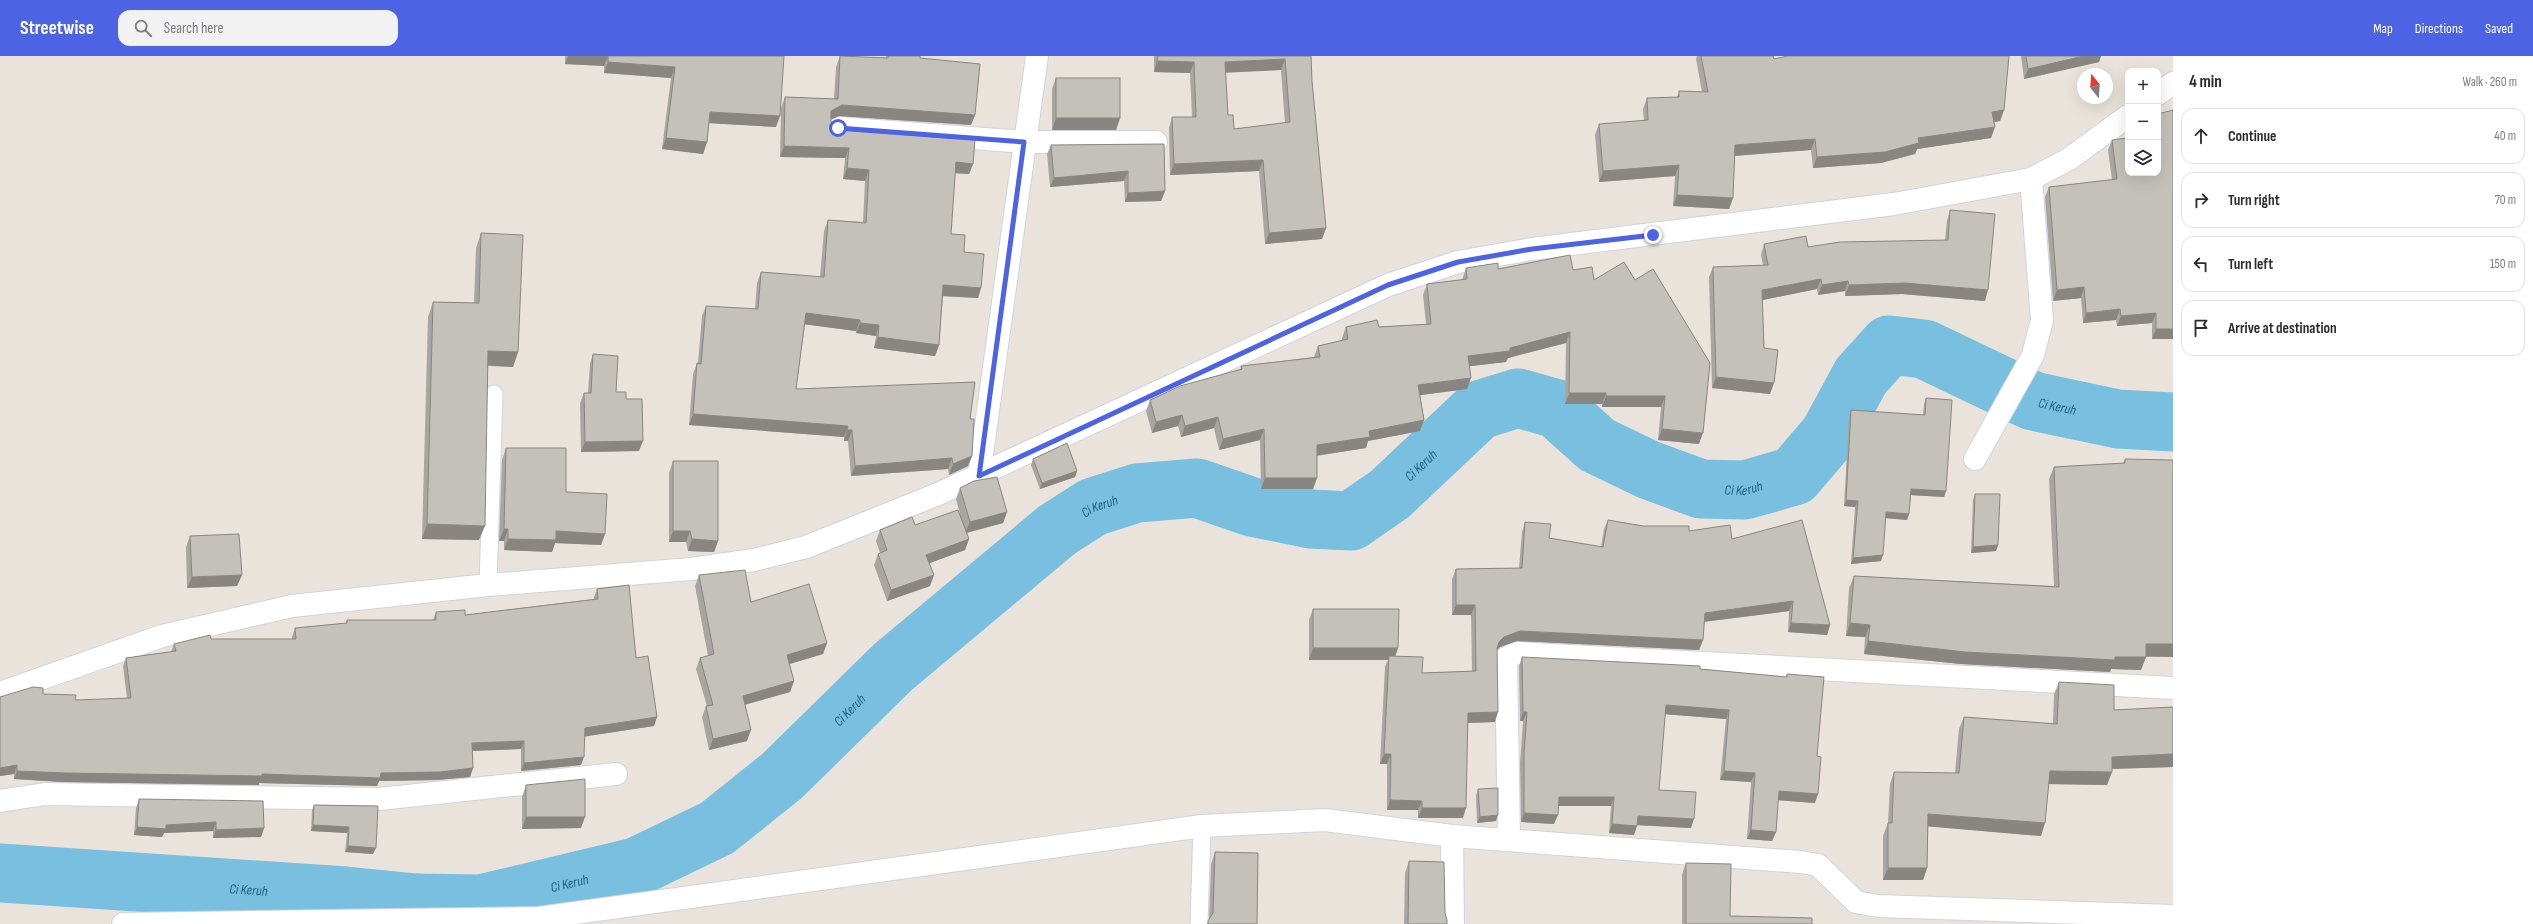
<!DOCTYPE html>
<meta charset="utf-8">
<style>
:root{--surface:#fff;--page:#f2f2f3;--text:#2b2b33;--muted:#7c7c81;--line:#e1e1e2;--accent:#4c63e4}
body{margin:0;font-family:"Sofia Sans Condensed",sans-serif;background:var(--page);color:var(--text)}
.controls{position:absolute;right:12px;top:12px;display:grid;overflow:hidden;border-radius:8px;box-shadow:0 4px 16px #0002}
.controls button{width:36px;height:36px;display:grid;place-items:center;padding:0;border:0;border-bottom:1px solid var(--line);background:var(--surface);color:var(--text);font:20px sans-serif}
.compass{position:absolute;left:2077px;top:12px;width:36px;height:36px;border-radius:50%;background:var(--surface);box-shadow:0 4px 16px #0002;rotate:343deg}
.stop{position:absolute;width:12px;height:12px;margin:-9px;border:3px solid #4c63e4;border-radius:50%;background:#fff}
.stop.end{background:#4c63e4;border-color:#fff;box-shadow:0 1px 4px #0008}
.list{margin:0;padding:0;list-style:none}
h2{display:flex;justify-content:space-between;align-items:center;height:52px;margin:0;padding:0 16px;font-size:17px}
h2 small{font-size:13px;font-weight:400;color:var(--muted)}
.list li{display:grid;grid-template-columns:26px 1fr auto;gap:12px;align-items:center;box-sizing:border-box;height:56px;margin:0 8px 8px;padding:0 8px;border:1px solid var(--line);border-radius:12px}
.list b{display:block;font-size:15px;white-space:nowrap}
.list em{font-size:13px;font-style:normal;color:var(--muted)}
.icon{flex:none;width:22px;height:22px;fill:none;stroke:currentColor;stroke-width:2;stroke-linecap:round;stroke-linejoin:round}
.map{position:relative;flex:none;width:2173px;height:868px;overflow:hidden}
header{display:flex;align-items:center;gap:24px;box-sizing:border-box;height:56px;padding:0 20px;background:var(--accent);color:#fff}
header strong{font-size:19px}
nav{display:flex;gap:22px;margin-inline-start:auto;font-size:14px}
.search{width:280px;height:36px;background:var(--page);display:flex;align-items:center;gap:10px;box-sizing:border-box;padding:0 14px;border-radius:12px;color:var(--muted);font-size:15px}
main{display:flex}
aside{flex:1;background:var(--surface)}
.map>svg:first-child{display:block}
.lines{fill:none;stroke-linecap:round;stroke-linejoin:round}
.river{stroke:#79c0e0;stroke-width:59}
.lane-casing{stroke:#d0d3df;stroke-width:19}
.street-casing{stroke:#d0d3df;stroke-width:24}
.lane{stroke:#fff;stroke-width:17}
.street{stroke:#fff;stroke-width:22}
.wall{fill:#a9a5a0;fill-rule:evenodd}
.shaded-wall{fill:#898682}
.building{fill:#c4c0ba;stroke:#898682;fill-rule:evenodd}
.route{stroke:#4c63e4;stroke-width:5}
.labels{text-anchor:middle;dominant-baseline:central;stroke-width:3.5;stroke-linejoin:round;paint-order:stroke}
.water-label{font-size:14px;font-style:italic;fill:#1c5e88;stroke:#fff}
</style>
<header>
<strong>Streetwise</strong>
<div class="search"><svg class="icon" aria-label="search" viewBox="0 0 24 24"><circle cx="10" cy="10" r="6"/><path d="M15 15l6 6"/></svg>Search here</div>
<nav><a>Map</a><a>Directions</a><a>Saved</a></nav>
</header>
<main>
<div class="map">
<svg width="2173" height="868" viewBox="0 0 2173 868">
<rect width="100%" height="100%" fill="#e9e3db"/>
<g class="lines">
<path class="river" id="s1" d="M 0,817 L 346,840 L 416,847 L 481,848 L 636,811 L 717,772 L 782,720 L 893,611 L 1057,474 L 1093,451 L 1137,437 L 1197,432 L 1252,451 L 1311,463 L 1351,465 L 1390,438 L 1479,354 L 1518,342 L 1557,353 L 1597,389 L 1649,414 L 1701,433 L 1745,434 L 1794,420 L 1829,379 L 1861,320 L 1889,289 L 1924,293 L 2033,345 L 2118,363 L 2173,366"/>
<defs>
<g id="lane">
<polyline points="488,529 494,338"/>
<polyline points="1199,868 1202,770"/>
</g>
<g id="street">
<polyline points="2158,38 2173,27"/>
<polyline points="838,72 1024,86 1156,86"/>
<polyline points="1975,403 2033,299 2042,264 2031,123"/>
<polyline points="979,420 1037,0"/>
<polyline points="0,637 162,580 292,550 488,529 691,513 754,504 806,491 938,438 1388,229 1458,206 1532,193 1894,148 2031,123 2069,103 2128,60"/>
<polyline points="0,745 45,738 379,743 616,718"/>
<polyline points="1452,780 1453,868"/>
<polyline points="1509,784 1506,602 1516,597 2173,632"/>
<polyline points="123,868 539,862 1202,770 1325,764 1452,780 1801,806 1818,809 1856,846 1878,850 2173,860"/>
</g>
</defs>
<use href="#lane" class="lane-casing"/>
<use href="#street" class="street-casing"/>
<use href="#lane" class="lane"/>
<use href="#street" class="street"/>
</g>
<g class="wall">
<polygon points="565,0 784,0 776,71 709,67 707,86 703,98 662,93 671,22 604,17 604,10 565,8"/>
<polygon points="840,0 886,2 886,0 920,0 920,2 975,59 971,69 839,60 831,64 831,66 841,74 973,108 969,118 955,117 951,178 964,196 981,232 978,242 943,240 939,289 935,300 874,292 876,280 856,277 856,275 805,268 796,333 970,363 972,400 968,410 949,419 948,413 851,420 848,385 844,385 844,381 689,369 693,318 697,307 698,307 702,260 706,250 755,253 757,227 761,216 820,221 824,175 828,164 863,166 865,125 843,123 845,102 780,101 781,52 785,41 834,43 836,11"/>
<path d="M 1154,0 L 1311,0 L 1312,25 L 1326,172 L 1322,183 L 1265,188 L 1259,115 L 1170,119 L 1169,72 L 1172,61 L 1192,61 L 1190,17 L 1154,16 ZM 1281,14 L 1285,67 L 1234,73 L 1228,59 L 1225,16 Z"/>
<polygon points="1697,0 1773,0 1774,3 2004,54 2000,65 1994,66 1991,82 1917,93 1915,98 1881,107 1813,112 1811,94 1735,100 1733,142 1729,153 1673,150 1675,120 1599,126 1595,79 1599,68 1644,65 1643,53 1647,42 1677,42 1679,35 1702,36 1696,3"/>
<polygon points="2021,0 2101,0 2099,6 2024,23"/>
<polygon points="1056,22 1120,62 1116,74 1052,74 1052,33"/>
<polygon points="2173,54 2173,283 2152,283 2152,267 2117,270 2116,264 2083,267 2081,242 2053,245 2045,141 2049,131 2112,124 2108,94 2112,84 2128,117"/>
<polygon points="1164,88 1165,135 1161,145 1125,146 1124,125 1050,131 1047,98 1051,89"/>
<polygon points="1950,154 1985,245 1902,238 1845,240 1845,235 1818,239 1817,233 1762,244 1764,292 1770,338 1712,332 1709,221 1713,211 1763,209 1761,199 1764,188 1808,191 1945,184 1947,165"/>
<polygon points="481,177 518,296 513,311 488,310 479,484 422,483 428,261 433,246 474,247 476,192"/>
<polygon points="1466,212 1573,214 1594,224 1699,388 1658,384 1661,351 1602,351 1602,348 1565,348 1566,287 1508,302 1506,306 1469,310 1467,333 1420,339 1424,364 1420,375 1368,385 1366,392 1317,400 1317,422 1313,433 1261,433 1260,384 1219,394 1214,372 1181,381 1178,370 1152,377 1146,355 1150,344 1240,314 1241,310 1314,301 1318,290 1342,285 1342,282 1346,271 1379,271 1426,268 1423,239 1427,228 1462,224"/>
<polygon points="593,298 616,336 626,343 639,395 581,396 580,347 584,337 588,337 590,308"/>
<polygon points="1926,342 1946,435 1944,441 1911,439 1909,458 1907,464 1886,462 1881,505 1851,508 1855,451 1844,450 1849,360 1851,354 1923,359 1924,348"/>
<polygon points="506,392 566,436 605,478 601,489 555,487 552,496 504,494 504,485 499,485 502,404"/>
<polygon points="1033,403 1077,415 1075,421 1040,433 1031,409"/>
<polygon points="2125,403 2173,601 2146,601 2141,614 2111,613 2110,616 1961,608 1864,598 1865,581 1846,580 1849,532 1854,520 2054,530 2049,423 2054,411 2123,407"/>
<polygon points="673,405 718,485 714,496 688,495 686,486 669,486 669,417"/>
<polygon points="960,432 1007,456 1003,467 967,477 969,483 965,494 929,507 930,530 887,545 874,509 878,498 880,497 876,485 880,474 915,469 960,458 956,443"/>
<polygon points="1975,438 1998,489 1996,495 1971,497 1973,444"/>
<polygon points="1608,464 1643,470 1689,475 1732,483 1830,569 1827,579 1788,576 1789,555 1704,566 1703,584 1699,594 1517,585 1500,591 1497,594 1495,666 1468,667 1463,762 1418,762 1418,754 1387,754 1387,708 1380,708 1385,610 1388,604 1309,604 1309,564 1313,553 1398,592 1395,600 1422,617 1472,615 1471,559 1452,559 1452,523 1456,513 1519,512 1522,476 1525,466 1549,482 1601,491 1604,473"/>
<polygon points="190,480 242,519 237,530 187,532 186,491"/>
<polygon points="699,519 751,546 827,587 823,598 789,608 794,625 790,636 745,649 747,685 709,694 702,661 706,650 707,650 696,613 700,602 708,600 695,530"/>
<polygon points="597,533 636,602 657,661 654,670 585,680 581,709 521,715 521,693 472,695 473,712 470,721 437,724 379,725 377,730 259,727 259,729 62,726 14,723 14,718 0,720 0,641 43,638 75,644 127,643 123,610 126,602 171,596 174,588 211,583 292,583 292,581 295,572 346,567 347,564 433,564 436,556 465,559 594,543 594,541"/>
<polygon points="1522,601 1700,613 1786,621 1787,618 1817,700 1815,747 1778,744 1776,776 1772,785 1747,783 1751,726 1720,724 1726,663 1665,658 1659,734 1691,772 1637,769 1634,779 1609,777 1611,750 1558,750 1554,768 1521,766 1520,707 1523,665 1520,665 1519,610"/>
<polygon points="2059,626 2114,654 2173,651 2173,711 2112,713 2107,729 2049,728 2041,780 1928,770 1927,812 1923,824 1883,824 1883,780 1888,767 1890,728 1894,716 1955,717 1959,673 1964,661 2053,668 2054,638"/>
<polygon points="526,729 581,772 522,773 522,741"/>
<polygon points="1478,733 1496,765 1477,767 1476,739"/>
<polygon points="139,743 264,772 261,781 213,782 213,775 164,777 162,781 134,779 136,752"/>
<polygon points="314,749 378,750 373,798 345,796 347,777 311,775 312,754"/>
<polygon points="1215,796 1257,868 1207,868 1209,864 1211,808"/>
<polygon points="1409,805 1445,857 1447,868 1404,868 1405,817"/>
<polygon points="1686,807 1730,860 1812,868 1682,868 1682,818"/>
</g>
<g class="shaded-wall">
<polygon points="568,0 608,0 604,10 565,8"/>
<polygon points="2084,0 2101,0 2099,6 2024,23 2028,13"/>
<polygon points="1285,3 1281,14 1221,17 1225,6"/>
<polygon points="1157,5 1194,6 1190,17 1154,16"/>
<polygon points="608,6 675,11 671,22 604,17"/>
<polygon points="842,49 975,59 971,69 839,60 828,65 831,55"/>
<polygon points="2004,54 2000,65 1988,67 1992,56"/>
<polygon points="710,56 780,60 776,71 706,67"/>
<polygon points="1056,62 1120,62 1116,74 1052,74"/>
<polygon points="1995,71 1991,82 1917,93 1915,98 1881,107 1813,112 1817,101 1918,82"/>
<polygon points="666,82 707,86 703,98 662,93"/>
<polygon points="1815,83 1811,94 1731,100 1735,89"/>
<polygon points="784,90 849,92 845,102 780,101"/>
<polygon points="1263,104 1259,115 1170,119 1174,108"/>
<polygon points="956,106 973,108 969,118 952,117"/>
<polygon points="1679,109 1675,120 1599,126 1603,115"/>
<polygon points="847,112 869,114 865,125 843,123"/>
<polygon points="1128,115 1124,125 1050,131 1054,122"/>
<polygon points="1165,135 1161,145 1125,146 1128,137"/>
<polygon points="1677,139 1733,142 1729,153 1673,150"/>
<polygon points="1326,172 1322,183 1265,188 1269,177"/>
<polygon points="1821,223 1817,233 1758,245 1762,234"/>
<polygon points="1848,225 1845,235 1818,239 1822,229"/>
<polygon points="1905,227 1988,234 1985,245 1902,238 1845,240 1849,229"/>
<polygon points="943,229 981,232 978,242 940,240"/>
<polygon points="2084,231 2081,242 2053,245 2057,234"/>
<polygon points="2120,253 2116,264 2083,267 2086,257"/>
<polygon points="806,257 860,264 856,275 802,268"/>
<polygon points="2156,257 2152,267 2117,270 2121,260"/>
<polygon points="860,267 879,269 876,280 856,277"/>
<polygon points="2156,273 2173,273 2173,283 2152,283"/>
<polygon points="1570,276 1566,287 1508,302 1506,306 1464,311 1468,300 1510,292"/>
<polygon points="878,281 939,289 935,300 874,292"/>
<polygon points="488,295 518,296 513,311 483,309"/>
<polygon points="1716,321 1774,327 1770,338 1712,332"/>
<polygon points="1471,322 1467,333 1414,340 1418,329"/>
<polygon points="1569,337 1606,337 1602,348 1565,348"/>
<polygon points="1606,340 1665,340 1661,351 1602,351"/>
<polygon points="693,358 848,370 844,381 689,369"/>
<polygon points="1182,359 1178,370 1152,377 1156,366"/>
<polygon points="1218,361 1214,372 1181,381 1185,370"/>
<polygon points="1424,364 1420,375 1368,385 1366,392 1313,400 1317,389 1369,375"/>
<polygon points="1264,373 1260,384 1219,394 1223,383"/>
<polygon points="1662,373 1703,377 1699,388 1658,384"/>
<polygon points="847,374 852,374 848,385 844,385"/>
<polygon points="643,385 639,395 581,396 585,386"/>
<polygon points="972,400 968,410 949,419 953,408"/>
<polygon points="952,402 948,413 851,420 855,410"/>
<polygon points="1077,415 1075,421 1040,433 1042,427"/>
<polygon points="1265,422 1317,422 1313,433 1261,433"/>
<polygon points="1911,433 1946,435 1944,441 1909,439"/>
<polygon points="1846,444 1858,445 1855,451 1844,450"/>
<polygon points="1007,456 1003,467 965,477 970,466"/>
<polygon points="1886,456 1909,458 1907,464 1884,462"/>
<polygon points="427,468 485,470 479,484 422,483"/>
<polygon points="504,473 508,473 504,485 499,485"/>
<polygon points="556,475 605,478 601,489 555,487 552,496 504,494 508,483"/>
<polygon points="673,475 690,475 686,486 669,486"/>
<polygon points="692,483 718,485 714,496 688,495"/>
<polygon points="969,483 965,494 922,510 926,499"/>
<polygon points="1998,489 1996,495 1971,497 1973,491"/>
<polygon points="1883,499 1881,505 1851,508 1853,502"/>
<polygon points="242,519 237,530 187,532 192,521"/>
<polygon points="934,519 930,530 887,545 891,534"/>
<polygon points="1793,545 1789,555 1701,566 1705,557"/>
<polygon points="1456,549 1475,549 1471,559 1452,559"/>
<polygon points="1791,567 1830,569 1827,579 1788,576"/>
<polygon points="1850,567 1870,569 1865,581 1846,580"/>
<polygon points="1520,575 1703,584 1699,594 1517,585 1500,591 1495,596 1499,586 1504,581"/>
<polygon points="1868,585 2115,601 2146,601 2141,614 2111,613 2110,616 1961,608 1864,598"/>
<polygon points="827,587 823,598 783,610 787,599"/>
<polygon points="2146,588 2173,588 2173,601 2141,600"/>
<polygon points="1313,592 1398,592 1394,604 1389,600 1388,604 1309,604"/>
<polygon points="794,625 790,636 739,650 743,640"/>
<polygon points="1666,649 1729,654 1726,663 1662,658"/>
<polygon points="1498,656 1495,666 1464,667 1468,657"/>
<polygon points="1523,656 1527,656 1523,665 1520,665"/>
<polygon points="657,661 654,670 582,681 585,672"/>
<polygon points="751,674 747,685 709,694 713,683"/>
<polygon points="524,685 521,693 469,695 472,687"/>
<polygon points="1384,698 1391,698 1387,708 1380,708"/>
<polygon points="2173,698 2173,711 2108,713 2112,701"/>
<polygon points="584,701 581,709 521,715 524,707"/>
<polygon points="17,709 14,718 0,720 0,712"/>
<polygon points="473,712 470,721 437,724 379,725 377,730 259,727 259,729 62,726 14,723 17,715 381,717"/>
<polygon points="1724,715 1755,717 1751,726 1720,724"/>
<polygon points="2050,715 2112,716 2107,729 2045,728"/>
<polygon points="1779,735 1818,738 1815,747 1776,744"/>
<polygon points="1559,741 1614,741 1611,750 1556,750"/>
<polygon points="1390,744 1422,745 1418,754 1387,754"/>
<polygon points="1422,752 1466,752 1463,762 1418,762"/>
<polygon points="1524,757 1558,759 1554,768 1521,766"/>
<polygon points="1928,758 2045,767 2041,780 1923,770"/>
<polygon points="1498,759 1496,765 1477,767 1480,761"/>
<polygon points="1638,760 1694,763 1691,772 1635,769"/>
<polygon points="526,761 585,761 581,772 522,773"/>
<polygon points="216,766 213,775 164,777 162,781 134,779 137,771"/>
<polygon points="1612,768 1637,770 1634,779 1609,777"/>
<polygon points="313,769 349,771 347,777 311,775"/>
<polygon points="264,772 261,781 213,782 216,774"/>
<polygon points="1751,774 1776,776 1772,785 1747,783"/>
<polygon points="348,790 376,792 373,798 345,796"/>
<polygon points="1888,812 1927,812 1923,824 1883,824"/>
</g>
<g class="building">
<polygon points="608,0 784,0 780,60 710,56 707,86 666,82 675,11 608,6"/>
<polygon points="840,0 888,2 889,0 920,0 920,2 980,8 975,59 842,49 831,55 831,66 841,74 975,84 973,108 956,106 951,178 965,179 964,196 984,198 981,232 943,229 939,289 878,281 879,269 860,267 860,264 806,257 796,333 975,326 970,363 974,363 972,400 953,408 952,402 855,410 852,374 847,374 848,370 693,358 697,307 701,308 706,250 758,253 761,216 824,221 828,164 866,167 869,114 847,112 849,92 784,90 785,41 838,43"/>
<path d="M 1158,0 L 1311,0 L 1312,25 L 1326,172 L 1269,177 L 1263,104 L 1174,108 L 1172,61 L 1196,61 L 1194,6 L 1157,5 ZM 1285,3 L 1290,66 L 1234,73 L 1233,59 L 1228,59 L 1225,6 Z"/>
<polygon points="1701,0 1773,0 1774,3 1788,0 2009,0 2004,54 1992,56 1995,71 1918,82 1919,87 1885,96 1817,101 1815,83 1735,89 1733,142 1677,139 1679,109 1603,115 1599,68 1648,64 1647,42 1679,41 1679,35 1708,36"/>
<polygon points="2026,0 2084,0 2028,13"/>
<rect x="1056" y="22" width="64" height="40"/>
<polygon points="2173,54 2173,273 2156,273 2156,257 2121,260 2120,253 2086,257 2084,231 2057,234 2049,131 2117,123 2112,84 2128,82 2128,117 2158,117 2158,58"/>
<polygon points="1164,88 1165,135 1128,137 1128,115 1054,122 1051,89"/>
<polygon points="1950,154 1995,158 1988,234 1905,227 1849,229 1848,225 1822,229 1821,223 1762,234 1764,292 1778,294 1774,327 1716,321 1713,211 1768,209 1764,188 1806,180 1808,191 1840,186 1948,184"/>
<polygon points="481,177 523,179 518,296 488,295 485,470 427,468 433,246 479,247"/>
<polygon points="1570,199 1573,214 1592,211 1594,224 1624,206 1635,224 1653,213 1710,307 1703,377 1662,373 1665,340 1606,340 1606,337 1569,337 1570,276 1510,292 1510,295 1468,300 1471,322 1418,329 1424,364 1369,375 1370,381 1317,389 1317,422 1265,422 1264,373 1223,383 1218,361 1185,370 1182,359 1156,366 1150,344 1180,330 1242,313 1241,310 1320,301 1318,290 1348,283 1346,271 1377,264 1379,271 1431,268 1427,228 1467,223 1466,212 1498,207 1498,213"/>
<polygon points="593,298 618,300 616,336 626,336 626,343 642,343 643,385 585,386 584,337 591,337"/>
<polygon points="1926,342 1952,344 1946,435 1911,433 1909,458 1886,456 1883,499 1853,502 1858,445 1846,444 1851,354 1925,359"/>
<polygon points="1067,387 1077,415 1042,427 1033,403"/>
<polygon points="506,392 566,392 566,436 607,438 605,478 556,475 556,484 508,483 508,473 504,473"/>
<polygon points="2125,403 2173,404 2173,588 2146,588 2146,601 2115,601 2115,604 1965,596 1868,585 1870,569 1850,567 1854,520 2059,531 2054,411 2125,407"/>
<polygon points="673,405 718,405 718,485 692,483 690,475 673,475"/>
<polygon points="997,421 1007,456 970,466 960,432 974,425"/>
<polygon points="1975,438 2000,438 1998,489 1973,491"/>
<polygon points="958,454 969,483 926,499 934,519 891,534 878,498 887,494 880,474 912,461 915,469"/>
<polygon points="1608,464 1643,470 1689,470 1689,475 1730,469 1732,483 1802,464 1830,569 1791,567 1793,545 1705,557 1703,584 1520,575 1504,581 1499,586 1497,592 1498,656 1468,657 1466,752 1422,752 1422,745 1390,744 1391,698 1384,698 1389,600 1423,601 1422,617 1476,615 1475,549 1456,549 1456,513 1522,512 1525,466 1551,468 1549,482 1603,491"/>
<polygon points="239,478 242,519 192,521 190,480"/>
<polygon points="745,514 751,546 809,528 827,587 787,599 794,625 743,640 751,674 713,683 706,650 713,649 700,602 714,598 699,519"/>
<polygon points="629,529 636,602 648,600 657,661 585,672 584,701 524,707 524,685 472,687 473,712 440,716 381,717 380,722 262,718 262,720 65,717 17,715 17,709 0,712 0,641 33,631 43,632 43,638 76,639 75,644 131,642 126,602 176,595 174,588 210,579 211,583 296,583 295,572 347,567 347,564 436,564 436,556 465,554 465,559 598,543 597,533"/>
<polygon points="1313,553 1399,553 1398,592 1313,592"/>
<polygon points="1522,601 1700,610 1700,613 1787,621 1787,618 1824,621 1817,700 1821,701 1818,738 1779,735 1776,776 1751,774 1755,717 1724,715 1729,654 1666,649 1659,734 1696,736 1694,763 1638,760 1637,770 1612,768 1614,741 1559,741 1558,759 1524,757 1524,698 1527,656 1523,656"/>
<polygon points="2059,626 2114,629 2114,654 2173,651 2173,698 2112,701 2112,716 2050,715 2045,767 1928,758 1927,812 1888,812 1888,767 1892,767 1894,716 1959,717 1964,661 2057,668"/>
<polygon points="585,723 585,761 526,761 526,729"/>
<polygon points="1498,732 1498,759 1480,761 1478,733"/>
<polygon points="139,743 263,745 264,772 216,774 216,766 166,769 166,773 137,771"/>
<polygon points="314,749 378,750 376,792 348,790 349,771 313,769"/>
<polygon points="1215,796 1258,797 1257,868 1208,868 1208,865 1213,857"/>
<polygon points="1409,805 1444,806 1445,857 1447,864 1447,868 1408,868"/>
<polygon points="1686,807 1731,808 1730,860 1812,862 1812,868 1686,868"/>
</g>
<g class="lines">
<polyline class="route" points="838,72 1024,86 979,420 1388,229 1458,206 1532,193 1653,179"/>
</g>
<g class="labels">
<g class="water-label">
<text stroke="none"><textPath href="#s1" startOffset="2348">Ci Keruh</textPath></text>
<text stroke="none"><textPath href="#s1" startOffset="1581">Ci Keruh</textPath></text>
<text stroke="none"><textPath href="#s1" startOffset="1952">Ci Keruh</textPath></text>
<text stroke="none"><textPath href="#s1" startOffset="1233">Ci Keruh</textPath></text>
<text stroke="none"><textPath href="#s1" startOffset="909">Ci Keruh</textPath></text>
<text stroke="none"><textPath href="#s1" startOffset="573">Ci Keruh</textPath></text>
<text stroke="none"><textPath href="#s1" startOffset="249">Ci Keruh</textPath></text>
</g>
</g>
</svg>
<div class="controls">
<button>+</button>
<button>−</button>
<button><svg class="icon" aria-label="layers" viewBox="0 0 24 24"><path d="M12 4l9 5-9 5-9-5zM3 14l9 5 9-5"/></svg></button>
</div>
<svg class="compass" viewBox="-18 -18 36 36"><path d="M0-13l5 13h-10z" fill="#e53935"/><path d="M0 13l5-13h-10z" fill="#7c7c81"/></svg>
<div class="stop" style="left:838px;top:72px"></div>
<div class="stop end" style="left:1653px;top:179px"></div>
</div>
<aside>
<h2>4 min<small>Walk · 260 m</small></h2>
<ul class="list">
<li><svg class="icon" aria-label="ahead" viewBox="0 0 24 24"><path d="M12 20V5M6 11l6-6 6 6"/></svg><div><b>Continue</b></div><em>40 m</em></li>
<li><svg class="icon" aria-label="right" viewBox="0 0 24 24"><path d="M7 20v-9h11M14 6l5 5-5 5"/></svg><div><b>Turn right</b></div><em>70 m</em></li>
<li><svg class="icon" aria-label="left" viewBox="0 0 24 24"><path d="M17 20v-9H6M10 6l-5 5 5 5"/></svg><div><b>Turn left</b></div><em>150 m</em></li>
<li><svg class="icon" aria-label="arrive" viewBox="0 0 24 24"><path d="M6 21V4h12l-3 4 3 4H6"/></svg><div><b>Arrive at destination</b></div></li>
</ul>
</aside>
</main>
